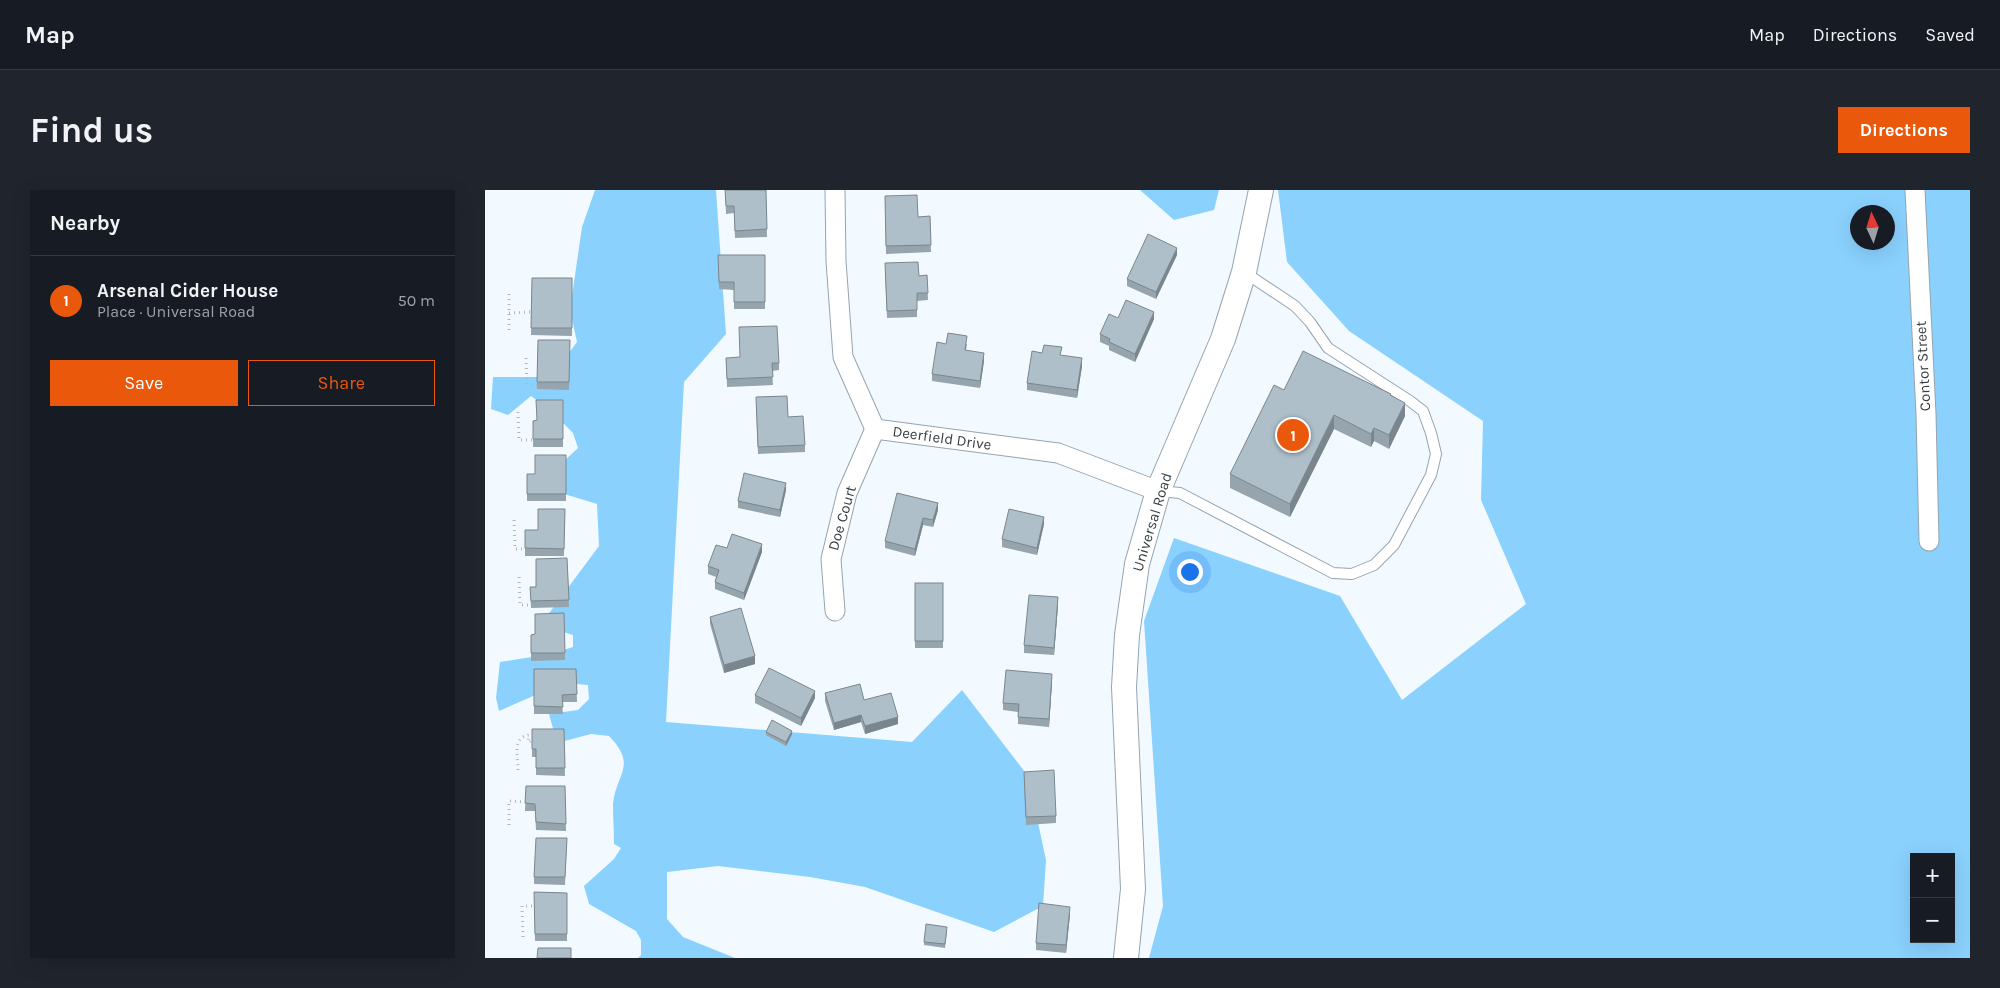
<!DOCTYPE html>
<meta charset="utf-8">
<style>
:root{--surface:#171b24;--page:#20242c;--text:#f1f3f6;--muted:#9ea1a6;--line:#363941;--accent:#ea580c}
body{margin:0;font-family:Karla,sans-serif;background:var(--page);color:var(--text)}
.controls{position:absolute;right:15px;bottom:15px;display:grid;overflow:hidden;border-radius:0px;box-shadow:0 5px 20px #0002}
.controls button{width:45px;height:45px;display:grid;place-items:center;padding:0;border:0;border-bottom:1px solid var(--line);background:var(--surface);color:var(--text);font:25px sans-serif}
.compass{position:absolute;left:1365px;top:15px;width:45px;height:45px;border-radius:50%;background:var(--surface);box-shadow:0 5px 20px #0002;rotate:356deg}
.you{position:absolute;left:704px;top:381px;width:18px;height:18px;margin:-12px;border:4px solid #fff;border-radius:50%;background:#1a73e8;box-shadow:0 0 0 8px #1a73e833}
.badge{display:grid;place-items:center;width:32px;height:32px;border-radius:50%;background:var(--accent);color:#fff;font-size:16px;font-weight:700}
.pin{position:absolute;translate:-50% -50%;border:2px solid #fff;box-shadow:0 1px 5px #0006}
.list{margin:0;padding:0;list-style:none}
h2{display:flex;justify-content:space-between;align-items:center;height:65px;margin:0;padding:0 20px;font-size:21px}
h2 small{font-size:16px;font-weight:400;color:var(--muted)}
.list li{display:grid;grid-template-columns:32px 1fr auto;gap:15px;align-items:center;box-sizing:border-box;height:90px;padding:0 20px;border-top:1px solid var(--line)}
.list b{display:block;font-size:19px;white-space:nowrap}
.list p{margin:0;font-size:16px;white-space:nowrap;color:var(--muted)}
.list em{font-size:16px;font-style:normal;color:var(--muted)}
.actions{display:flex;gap:10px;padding:15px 20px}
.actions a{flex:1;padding:11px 0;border:1px solid var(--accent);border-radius:0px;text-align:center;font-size:18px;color:var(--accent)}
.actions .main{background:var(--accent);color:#fff}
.map{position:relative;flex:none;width:1485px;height:768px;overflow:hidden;border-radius:0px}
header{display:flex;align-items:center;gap:30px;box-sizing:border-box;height:70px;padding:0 25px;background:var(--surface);border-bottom:1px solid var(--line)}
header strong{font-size:24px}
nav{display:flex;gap:28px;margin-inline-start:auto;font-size:18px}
.intro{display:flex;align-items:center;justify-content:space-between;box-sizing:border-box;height:120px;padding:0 30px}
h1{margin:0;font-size:35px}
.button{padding:12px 22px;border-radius:0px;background:var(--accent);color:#fff;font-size:18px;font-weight:700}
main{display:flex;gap:30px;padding:0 30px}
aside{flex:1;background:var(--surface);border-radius:0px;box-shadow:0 5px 20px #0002}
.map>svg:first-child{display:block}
.forest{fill:#8ad1fe;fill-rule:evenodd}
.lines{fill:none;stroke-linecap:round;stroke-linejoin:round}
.service-casing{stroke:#94a4ae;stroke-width:12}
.minor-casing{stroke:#94a4ae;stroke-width:21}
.tertiary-casing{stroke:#94a4ae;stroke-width:26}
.path{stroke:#b1b8bc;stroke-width:3;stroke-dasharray:1 4;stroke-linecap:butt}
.service{stroke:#fff;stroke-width:10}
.minor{stroke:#fff;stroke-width:19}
.tertiary{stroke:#fff;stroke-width:24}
.wall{fill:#96a4ae}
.shaded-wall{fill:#7a868d}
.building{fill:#afbfca;stroke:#7a868d}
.labels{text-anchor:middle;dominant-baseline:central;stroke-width:4;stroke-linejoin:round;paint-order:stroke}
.street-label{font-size:15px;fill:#373e42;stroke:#fff}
</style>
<header>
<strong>Map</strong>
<nav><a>Map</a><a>Directions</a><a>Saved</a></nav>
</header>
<div class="intro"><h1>Find us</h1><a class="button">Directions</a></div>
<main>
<aside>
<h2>Nearby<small></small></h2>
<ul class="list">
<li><span class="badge">1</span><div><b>Arsenal Cider House</b><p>Place · Universal Road</p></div><em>50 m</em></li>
</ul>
<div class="actions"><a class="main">Save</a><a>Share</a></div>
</aside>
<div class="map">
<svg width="1485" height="768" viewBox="0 0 1485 768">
<rect width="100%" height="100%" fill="#f3faff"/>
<g class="forest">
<path d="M 110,0 L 231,0 L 241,144 L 199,192 L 181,532 L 427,552 L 477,500 L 543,586 L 561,670 L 558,716 L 509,742 L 380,697 L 325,687 L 233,676 L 182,682 L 182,729 L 198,747 L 250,768 L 153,768 L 156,765 L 156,750 L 151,741 L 104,714 L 99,696 L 129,669 L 136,658 L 129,654 C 129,641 128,627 128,614 C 131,583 153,576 124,546 L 106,544 L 72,553 L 64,524 L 93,520 L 104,509 L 103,495 L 78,493 L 14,521 L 11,508 L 15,472 L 66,464 L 88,457 L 88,445 L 68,439 L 62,426 L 114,356 L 112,314 L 76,303 L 75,275 L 93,258 L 88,243 L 69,224 L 46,206 L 23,225 L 6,219 L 8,187 L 66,187 L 92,152 L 85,120 L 97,37 Z"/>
<polygon points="655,0 734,0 729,20 689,30"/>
<path d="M 793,0 L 1485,0 L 1485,768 L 664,768 L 678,716 L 659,431 L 689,348 L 855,406 L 917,510 L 1041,414 L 996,310 L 998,231 L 864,141 L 802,72 ZM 1372,22 L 1402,22 L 1402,52 L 1372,52 ZM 1429,667 L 1466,667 L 1466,749 L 1429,749 Z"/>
</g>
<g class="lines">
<defs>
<polyline id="service" points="674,301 695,303 848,383 867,384 889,375 909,355 946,285 951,264 946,243 938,221 925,211 843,158 825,132 810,116 759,82"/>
<g id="minor">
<polyline points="350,0 351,71 358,167 390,239"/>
<polyline points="1430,0 1441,224 1444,351"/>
<polyline points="390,239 573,263 673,301"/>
<polyline points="350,421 346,369 362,303 390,239"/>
</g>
<polyline id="tertiary" points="641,768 648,699 639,497 642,445 652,374 673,301 738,149 759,82 776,0"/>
</defs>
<use href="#service" class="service-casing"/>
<use href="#minor" class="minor-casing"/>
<use href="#tertiary" class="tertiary-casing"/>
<g class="path">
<polyline points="24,104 24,141"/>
<polyline points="24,123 46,122"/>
<polyline points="41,168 42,194 52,195"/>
<polyline points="33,222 34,250 48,250"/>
<polyline points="29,330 30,359 39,359"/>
<polyline points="34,387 35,415 45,415"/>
<path d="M 33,580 C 33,567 27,547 44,545 L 43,552 L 47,551"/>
<polyline points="24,635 24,611 41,612"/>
<polyline points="38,747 37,716 49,716"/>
</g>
<use href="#service" class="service"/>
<use href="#minor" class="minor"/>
<use href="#tertiary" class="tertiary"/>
</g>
<g class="wall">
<polygon points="240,0 281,0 282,47 250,48 249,23 241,24"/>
<polygon points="400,6 433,27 445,26 446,62 401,64"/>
<polygon points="233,65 280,65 280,119 249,119 249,100 234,99"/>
<polygon points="692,65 671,109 642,96 642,89"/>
<polygon points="400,81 434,86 442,85 443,110 432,111 432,127 402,128"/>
<polygon points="47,88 87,88 87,146 46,145"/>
<polygon points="633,128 669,129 650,172 624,160 624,156 615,152 615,144"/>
<polygon points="53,150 85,150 84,200 52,199"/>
<polygon points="461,154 482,154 481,160 499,171 495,198 447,191 447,184"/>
<polygon points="576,166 597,176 592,208 542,200 542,193"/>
<polygon points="241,168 294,173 294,180 287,181 288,195 242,197"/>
<polygon points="799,200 906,206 920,226 904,259 889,251 886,257 849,239 805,327 745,298 745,284"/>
<polygon points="78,210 78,257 48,257 48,231 51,230"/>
<polygon points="271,215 303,227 320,255 320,262 273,264"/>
<polygon points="81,265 81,311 42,311 42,284 50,284"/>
<polygon points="301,300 295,327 253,318 253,311"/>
<polygon points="453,313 453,320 448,337 438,335 430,366 400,358 400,351"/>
<polygon points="80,319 79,366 40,366 40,340 53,340"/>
<polygon points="559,334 552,365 517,357 517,349"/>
<polygon points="242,358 277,362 259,410 230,399 230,392 231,387 223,384 223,376"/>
<polygon points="82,368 84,417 46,418 45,397 51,397"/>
<rect x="430" y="393" width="28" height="65"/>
<polygon points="573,415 569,465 539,463 539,455"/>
<polygon points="79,423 80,470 46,471 46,445 50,444"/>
<polygon points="225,427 270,474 239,483 225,434"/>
<polygon points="49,479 91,479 92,512 77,512 78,524 49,524"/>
<polygon points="567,492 564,537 533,534 533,522 518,520 518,513"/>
<polygon points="340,503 379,510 413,534 380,544 376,532 349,540 340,511"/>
<polygon points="270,505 330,508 316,536 270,513"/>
<polygon points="79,539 80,586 51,585 51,567 47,567 47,559"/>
<polygon points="281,542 307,544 301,556 281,545"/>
<polygon points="539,589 571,626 571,633 541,635"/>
<polygon points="41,596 80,596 81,641 51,640 50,621 40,621"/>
<polygon points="82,648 80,695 49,694 49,687"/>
<polygon points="49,702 82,703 82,751 50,751"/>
<polygon points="585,724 581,763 551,760 551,753"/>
<polygon points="462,741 460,758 439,755 439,752"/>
</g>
<g class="shaded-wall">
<polygon points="692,58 692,65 671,109 671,102"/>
<polygon points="669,122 669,129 650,172 650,164"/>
<polygon points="499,163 499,171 495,198 495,191"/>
<polygon points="597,168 597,176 592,208 592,200"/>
<polygon points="920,213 920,226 904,259 904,245"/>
<polygon points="849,225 849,239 805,327 805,314"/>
<polygon points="889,238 889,251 886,257 886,244"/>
<polygon points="301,293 301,300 295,327 295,320"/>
<polygon points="453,313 453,320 448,337 448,330"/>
<polygon points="559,327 559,334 552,365 552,358"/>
<polygon points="438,328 438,335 430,366 430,359"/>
<polygon points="277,354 277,362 259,410 259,403"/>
<polygon points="573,407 573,415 569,465 569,458"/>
<polygon points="270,466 270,474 239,483 239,475"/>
<polygon points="567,484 567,492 564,537 564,529"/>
<polygon points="330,501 330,508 316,536 316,528"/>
<polygon points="376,525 376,532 349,540 349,533"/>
<polygon points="413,527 413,534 380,544 380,536"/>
<polygon points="307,541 307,544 301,556 301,552"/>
<polygon points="585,717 585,724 581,763 581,755"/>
</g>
<g class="building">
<polygon points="240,0 281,0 282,39 250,41 249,16 241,16"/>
<polygon points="432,5 433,27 445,26 446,55 401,56 400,6"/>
<polygon points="663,44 692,58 671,102 642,89"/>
<polygon points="233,65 280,65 280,112 249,112 249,92 234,92"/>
<polygon points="433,72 434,86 442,85 443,103 432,103 432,120 402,121 400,73"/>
<polygon points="47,88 87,88 87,138 46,138"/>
<polygon points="641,110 669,122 650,164 624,152 625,149 615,144 624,124 633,128"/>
<polygon points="292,136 294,173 287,173 288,187 242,189 241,168 255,167 254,137"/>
<polygon points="463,143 482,146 480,160 499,163 495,191 447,184 452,152 461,154"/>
<polygon points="53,150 85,150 84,192 52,192"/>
<polygon points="559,155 577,157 575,165 597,168 592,200 542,193 547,161 557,163"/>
<polygon points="818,161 906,204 905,205 920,213 904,245 889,238 886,244 849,225 805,314 745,284 789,195 799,200"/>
<polygon points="302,206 303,227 318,226 320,255 273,257 271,207"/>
<polygon points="51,210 78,210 78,249 48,249 48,231 52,230"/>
<polygon points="50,265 81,265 81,304 42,304 42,284 50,284"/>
<polygon points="259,283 301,293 295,320 253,311"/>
<polygon points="412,303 453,313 448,330 438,328 430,359 400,351"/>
<polygon points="53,319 80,319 79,359 40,358 40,340 53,340"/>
<polygon points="524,319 559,327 552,358 517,349"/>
<polygon points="247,344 277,354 259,403 230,392 234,380 223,376 231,355 242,358"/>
<polygon points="82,368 84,410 46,411 45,397 51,397 51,369"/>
<rect x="430" y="393" width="28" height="58"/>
<polygon points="544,405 573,407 569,458 539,455"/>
<polygon points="256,418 270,466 239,475 225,427"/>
<polygon points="79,423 80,463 46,463 46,445 50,444 50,424"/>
<polygon points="284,478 330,501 316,528 270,505"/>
<polygon points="49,479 91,479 92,504 77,505 78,517 49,516"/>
<polygon points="521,480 567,484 564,529 533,527 534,514 518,513"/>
<polygon points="375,494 379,510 406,503 413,527 380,536 376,525 349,533 340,503"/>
<polygon points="287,530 307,541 301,552 281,542"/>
<polygon points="47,539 79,539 80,578 51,578 51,559 47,559"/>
<polygon points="569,580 571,626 541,627 539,582"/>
<polygon points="41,596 80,596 81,634 51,632 50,614 40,613"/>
<polygon points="51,648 82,648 80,687 49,687"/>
<polygon points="49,702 82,703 82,744 50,744"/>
<polygon points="554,713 585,717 581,755 551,753"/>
<polygon points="441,734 462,737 460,754 439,752"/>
<polygon points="53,758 86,758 86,768 52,768"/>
</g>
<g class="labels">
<g class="street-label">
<text transform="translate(1438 176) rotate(-93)">Contor Street</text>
<text transform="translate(457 248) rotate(8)">Deerfield Drive</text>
<text transform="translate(357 328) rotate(-74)">Doe Court</text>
<text transform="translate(667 332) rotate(-73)">Universal Road</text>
</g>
</g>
</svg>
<div class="controls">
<button>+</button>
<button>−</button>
</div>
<svg class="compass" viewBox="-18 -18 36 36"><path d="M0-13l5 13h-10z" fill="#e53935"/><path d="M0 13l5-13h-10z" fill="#9ea1a6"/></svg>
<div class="you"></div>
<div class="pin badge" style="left:808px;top:245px">1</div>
</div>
</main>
